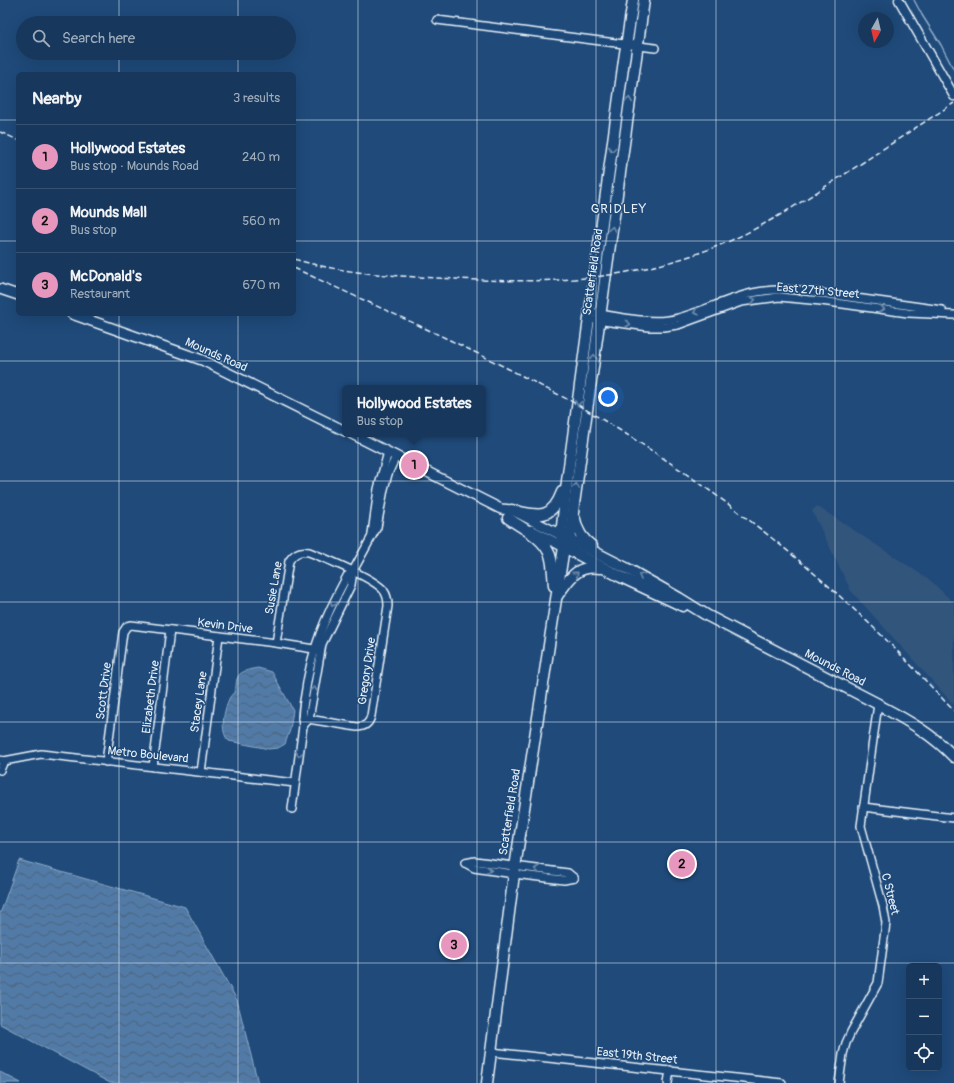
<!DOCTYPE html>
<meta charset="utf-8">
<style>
:root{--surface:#17385c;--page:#244365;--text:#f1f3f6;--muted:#9eacbb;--line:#365272;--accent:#e797bd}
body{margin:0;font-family:Pangolin,sans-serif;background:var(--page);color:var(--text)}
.controls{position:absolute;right:12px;bottom:12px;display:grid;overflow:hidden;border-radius:6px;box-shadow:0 4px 16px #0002}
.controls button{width:36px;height:36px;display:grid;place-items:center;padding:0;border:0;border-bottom:1px solid var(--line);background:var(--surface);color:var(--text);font:20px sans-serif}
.compass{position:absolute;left:858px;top:12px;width:36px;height:36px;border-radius:50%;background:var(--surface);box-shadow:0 4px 16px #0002;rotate:188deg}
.you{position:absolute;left:608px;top:397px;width:14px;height:14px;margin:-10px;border:3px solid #fff;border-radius:50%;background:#1a73e8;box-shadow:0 0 0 6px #1a73e833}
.badge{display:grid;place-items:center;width:26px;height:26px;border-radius:50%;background:var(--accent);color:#111;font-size:13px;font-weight:700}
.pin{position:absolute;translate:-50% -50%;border:2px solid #fff;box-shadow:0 1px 4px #0006}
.popup{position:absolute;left:342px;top:385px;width:144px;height:52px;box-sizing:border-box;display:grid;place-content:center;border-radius:6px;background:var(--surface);filter:drop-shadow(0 1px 3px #0005);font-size:13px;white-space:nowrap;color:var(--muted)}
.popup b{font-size:15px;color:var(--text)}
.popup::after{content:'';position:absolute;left:50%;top:100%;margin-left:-8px;border:8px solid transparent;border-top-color:var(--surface)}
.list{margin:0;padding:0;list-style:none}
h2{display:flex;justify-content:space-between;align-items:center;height:52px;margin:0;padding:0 16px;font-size:17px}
h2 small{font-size:13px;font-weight:400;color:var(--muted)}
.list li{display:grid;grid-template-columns:26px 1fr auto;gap:12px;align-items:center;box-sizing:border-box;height:64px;padding:0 16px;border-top:1px solid var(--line)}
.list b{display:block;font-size:15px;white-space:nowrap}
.list p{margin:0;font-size:13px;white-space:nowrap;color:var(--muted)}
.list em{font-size:13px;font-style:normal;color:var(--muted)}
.icon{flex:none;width:22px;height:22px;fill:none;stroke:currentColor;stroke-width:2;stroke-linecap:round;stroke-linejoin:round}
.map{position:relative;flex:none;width:954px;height:1083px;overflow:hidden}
.search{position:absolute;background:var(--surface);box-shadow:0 4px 16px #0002;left:16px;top:16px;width:280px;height:44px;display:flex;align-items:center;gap:10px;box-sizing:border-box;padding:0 14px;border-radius:22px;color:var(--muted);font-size:15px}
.panel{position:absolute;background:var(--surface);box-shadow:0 4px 16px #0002;left:16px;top:72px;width:280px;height:244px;border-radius:6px}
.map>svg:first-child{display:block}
.built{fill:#32547b}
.water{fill:url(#water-waves);stroke:#8daac7}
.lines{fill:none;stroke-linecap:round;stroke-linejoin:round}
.stream{stroke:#8daac7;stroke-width:1.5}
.minor-casing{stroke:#e8f1f8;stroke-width:10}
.tertiary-casing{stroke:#e8f1f8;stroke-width:11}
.secondary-casing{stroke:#e8f1f8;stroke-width:12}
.primary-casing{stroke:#e8f1f8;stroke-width:13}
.minor{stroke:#1f4a7a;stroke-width:7}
.tertiary{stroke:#1f4a7a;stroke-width:8}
.secondary{stroke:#1f4a7a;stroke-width:9}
.primary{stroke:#1f4a7a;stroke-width:10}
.rail{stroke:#e8f1f8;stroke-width:1.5;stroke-dasharray:6 3;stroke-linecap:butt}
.oneway{stroke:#6f8dac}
.grid{fill:none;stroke:#e8f1f8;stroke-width:1;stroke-opacity:0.55}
.labels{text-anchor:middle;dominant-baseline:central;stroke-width:3;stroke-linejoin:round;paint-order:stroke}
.street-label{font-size:12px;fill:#e8f1f8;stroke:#1f4a7a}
.neighbourhood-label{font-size:13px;letter-spacing:1px;fill:#e8f1f8;stroke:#1f4a7a}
</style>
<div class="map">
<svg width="954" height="1083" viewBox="0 0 954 1083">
<defs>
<pattern id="water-waves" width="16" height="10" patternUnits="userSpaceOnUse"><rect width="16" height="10" fill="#517aa6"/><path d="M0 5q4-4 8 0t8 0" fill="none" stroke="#4c647d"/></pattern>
</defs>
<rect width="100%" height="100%" fill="#1f4a7a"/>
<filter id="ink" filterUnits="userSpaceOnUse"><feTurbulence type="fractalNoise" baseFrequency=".025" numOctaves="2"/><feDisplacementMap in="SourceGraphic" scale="8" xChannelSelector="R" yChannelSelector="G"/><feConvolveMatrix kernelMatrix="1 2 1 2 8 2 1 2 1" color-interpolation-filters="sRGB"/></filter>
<g filter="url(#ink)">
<polygon class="built" points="817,506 930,580 954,603 954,705 851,591 812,511"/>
<g class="water">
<path d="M 258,668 L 272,672 L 293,710 L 290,730 L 285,744 L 278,748 L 269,749 L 229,741 C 219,732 224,710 229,699 C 230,696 233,694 235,691 C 237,685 235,679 240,674 C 245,670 252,669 258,668 Z"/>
<polygon points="19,860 185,907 237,1000 258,1083 110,1083 0,1024 0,914"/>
<polygon points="0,1072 21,1083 0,1083"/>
</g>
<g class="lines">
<polyline class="stream" points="914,0 922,15 941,45 954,70"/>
<defs>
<g id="minor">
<polyline points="437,20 655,48"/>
<path d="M 590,312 C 616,317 653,325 678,318 C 698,313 718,303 738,297 C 757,290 778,289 798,290 L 942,310"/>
<polyline points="595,320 649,327 664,327 678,325 741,302 779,297 821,301 908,313 954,315"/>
<polyline points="372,534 378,489 388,452"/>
<path d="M 276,643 L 289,561 C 294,553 300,550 309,552 C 324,558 376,579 384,591 C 387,595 388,600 388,606 L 371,716 C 369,724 365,727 357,727 L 302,718"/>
<polyline points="303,726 309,719 322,644 351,585 353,571 377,527 384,489 388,474 396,456"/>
<polyline points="0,760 4,761 41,754 295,783"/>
<polyline points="106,762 123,632 127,626 131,625 276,643 320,650"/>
<polyline points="153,767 170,630"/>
<polyline points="0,770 4,761"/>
<polyline points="201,772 219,636"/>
<polyline points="863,807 954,818"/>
<path d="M 292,809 L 303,726 C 301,716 303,706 305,695 C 311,649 325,617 347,576 L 353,572"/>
<polyline points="465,863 475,861 568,873 574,878"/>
<polyline points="465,863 474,868 514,874 564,880 574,878"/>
<polyline points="491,1052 782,1083"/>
<polyline points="668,1083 670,1070"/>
<polyline points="839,1083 843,1054 846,1043 851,1032 878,983 886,923 883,906 861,826 878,704"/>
</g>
<polyline id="tertiary" points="899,0 954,96"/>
<g id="secondary">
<polyline points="0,289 18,295"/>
<polyline points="72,314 202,360 345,431"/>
<polyline points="352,434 501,509 512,510 561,535"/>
<polyline points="531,530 564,547"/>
</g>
<g id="primary">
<path d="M 512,510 C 538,516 551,521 562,492"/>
<path d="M 508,518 C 522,528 543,537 550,555 C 553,564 553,576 554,586"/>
<path d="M 575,519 C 577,531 582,539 592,546"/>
<path d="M 565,537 L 626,568 L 679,598 L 708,616 L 878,704 L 882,707 C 909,721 933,735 954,757"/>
<polyline points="564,547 570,539 574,504 644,0"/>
<polyline points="564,547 621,577 683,606"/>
<path d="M 557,596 C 570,578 576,565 600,568"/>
<polyline points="487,1083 514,874 564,547 561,535 567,481 624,60 633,0"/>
</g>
</defs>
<use href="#minor" class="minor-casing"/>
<use href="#tertiary" class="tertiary-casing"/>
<use href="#secondary" class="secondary-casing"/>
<use href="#primary" class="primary-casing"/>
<use href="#minor" class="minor"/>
<use href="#tertiary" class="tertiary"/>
<use href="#secondary" class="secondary"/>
<use href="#primary" class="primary"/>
<g class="rail">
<polyline points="0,132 18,140"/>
<path d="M 294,259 C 347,275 401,276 456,279 C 520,282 583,283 646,268 C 686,259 726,245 762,225 C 797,206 829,184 862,163 C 892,143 923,123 954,103"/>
<path d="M 294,268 C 378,307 463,344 545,388 C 559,395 574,402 588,411 C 685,468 776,536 858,613 C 892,644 923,678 954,711"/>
</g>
</g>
<defs><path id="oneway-chevron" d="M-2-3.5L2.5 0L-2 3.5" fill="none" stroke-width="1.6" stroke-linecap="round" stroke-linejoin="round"/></defs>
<g class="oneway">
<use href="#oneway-chevron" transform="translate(629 100) rotate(-82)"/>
<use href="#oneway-chevron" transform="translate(612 149) rotate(98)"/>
<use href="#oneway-chevron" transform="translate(612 229) rotate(-81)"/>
<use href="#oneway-chevron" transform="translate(753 300) rotate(-10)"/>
<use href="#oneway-chevron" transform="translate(882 309) rotate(9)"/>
<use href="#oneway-chevron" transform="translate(696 312) rotate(161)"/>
<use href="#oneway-chevron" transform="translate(628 324) rotate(7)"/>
<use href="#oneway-chevron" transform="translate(594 357) rotate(-82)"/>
<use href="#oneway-chevron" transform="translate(578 403) rotate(98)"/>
<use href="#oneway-chevron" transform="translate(576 486) rotate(-82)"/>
<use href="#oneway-chevron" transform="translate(576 574) rotate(-41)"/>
<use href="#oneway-chevron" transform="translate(641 576) rotate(-151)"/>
<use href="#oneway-chevron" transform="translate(333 604) rotate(116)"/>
<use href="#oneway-chevron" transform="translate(314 689) rotate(-82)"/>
<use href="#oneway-chevron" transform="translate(299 754) rotate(99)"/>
<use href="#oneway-chevron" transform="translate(537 869) rotate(-173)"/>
<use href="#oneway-chevron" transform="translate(489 870) rotate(8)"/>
</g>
</g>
<path class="grid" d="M 119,0 L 119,23M 238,0 L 238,23M 358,0 L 358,1083M 477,0 L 477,1083M 596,0 L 596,1083M 716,0 L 716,1083M 835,0 L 835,1083M 119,53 L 119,74M 238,53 L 238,74M 0,120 L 18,120M 294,120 L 954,120M 0,241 L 18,241M 294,241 L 954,241M 119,314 L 119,1083M 238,314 L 238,1083M 0,361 L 954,361M 0,481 L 954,481M 0,602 L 954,602M 0,722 L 954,722M 0,842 L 954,842M 0,963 L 954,963"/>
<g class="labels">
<g class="street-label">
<text transform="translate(593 272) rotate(-82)">Scatterfield Road</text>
<text transform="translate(818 291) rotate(5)">East 27th Street</text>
<text transform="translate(216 355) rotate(24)">Mounds Road</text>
<text transform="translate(274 588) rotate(-80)">Susie Lane</text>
<text transform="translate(225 626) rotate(7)">Kevin Drive</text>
<text transform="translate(835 668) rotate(27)">Mounds Road</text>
<text transform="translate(367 671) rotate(-82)">Gregory Drive</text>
<text transform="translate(104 691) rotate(-83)">Scott Drive</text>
<text transform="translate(151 697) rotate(-83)">Elizabeth Drive</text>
<text transform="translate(199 702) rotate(-82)">Stacey Lane</text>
<text transform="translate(148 755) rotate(6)">Metro Boulevard</text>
<text transform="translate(510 812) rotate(-81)">Scatterfield Road</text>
<text transform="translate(890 894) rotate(76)">C Street</text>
<text transform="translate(637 1056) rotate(6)">East 19th Street</text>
</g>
<g class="neighbourhood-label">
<text x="619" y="209">GRIDLEY</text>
</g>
</g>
</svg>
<div class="controls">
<button>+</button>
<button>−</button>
<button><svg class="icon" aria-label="locate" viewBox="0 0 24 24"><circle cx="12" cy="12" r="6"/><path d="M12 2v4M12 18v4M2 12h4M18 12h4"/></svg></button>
</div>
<svg class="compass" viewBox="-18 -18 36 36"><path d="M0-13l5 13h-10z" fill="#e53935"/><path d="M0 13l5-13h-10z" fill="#9eacbb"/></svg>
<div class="you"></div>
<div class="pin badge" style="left:414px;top:465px">1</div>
<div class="popup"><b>Hollywood Estates</b>Bus stop</div>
<div class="pin badge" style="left:682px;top:864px">2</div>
<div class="pin badge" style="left:454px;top:945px">3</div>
<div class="search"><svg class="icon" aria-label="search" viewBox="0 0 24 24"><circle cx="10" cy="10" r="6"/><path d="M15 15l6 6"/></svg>Search here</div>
<section class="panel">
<h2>Nearby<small>3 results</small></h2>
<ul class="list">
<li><span class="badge">1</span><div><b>Hollywood Estates</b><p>Bus stop · Mounds Road</p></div><em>240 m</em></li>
<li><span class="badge">2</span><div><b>Mounds Mall</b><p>Bus stop</p></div><em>560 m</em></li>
<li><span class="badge">3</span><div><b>McDonald's</b><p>Restaurant</p></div><em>670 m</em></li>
</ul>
</section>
</div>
